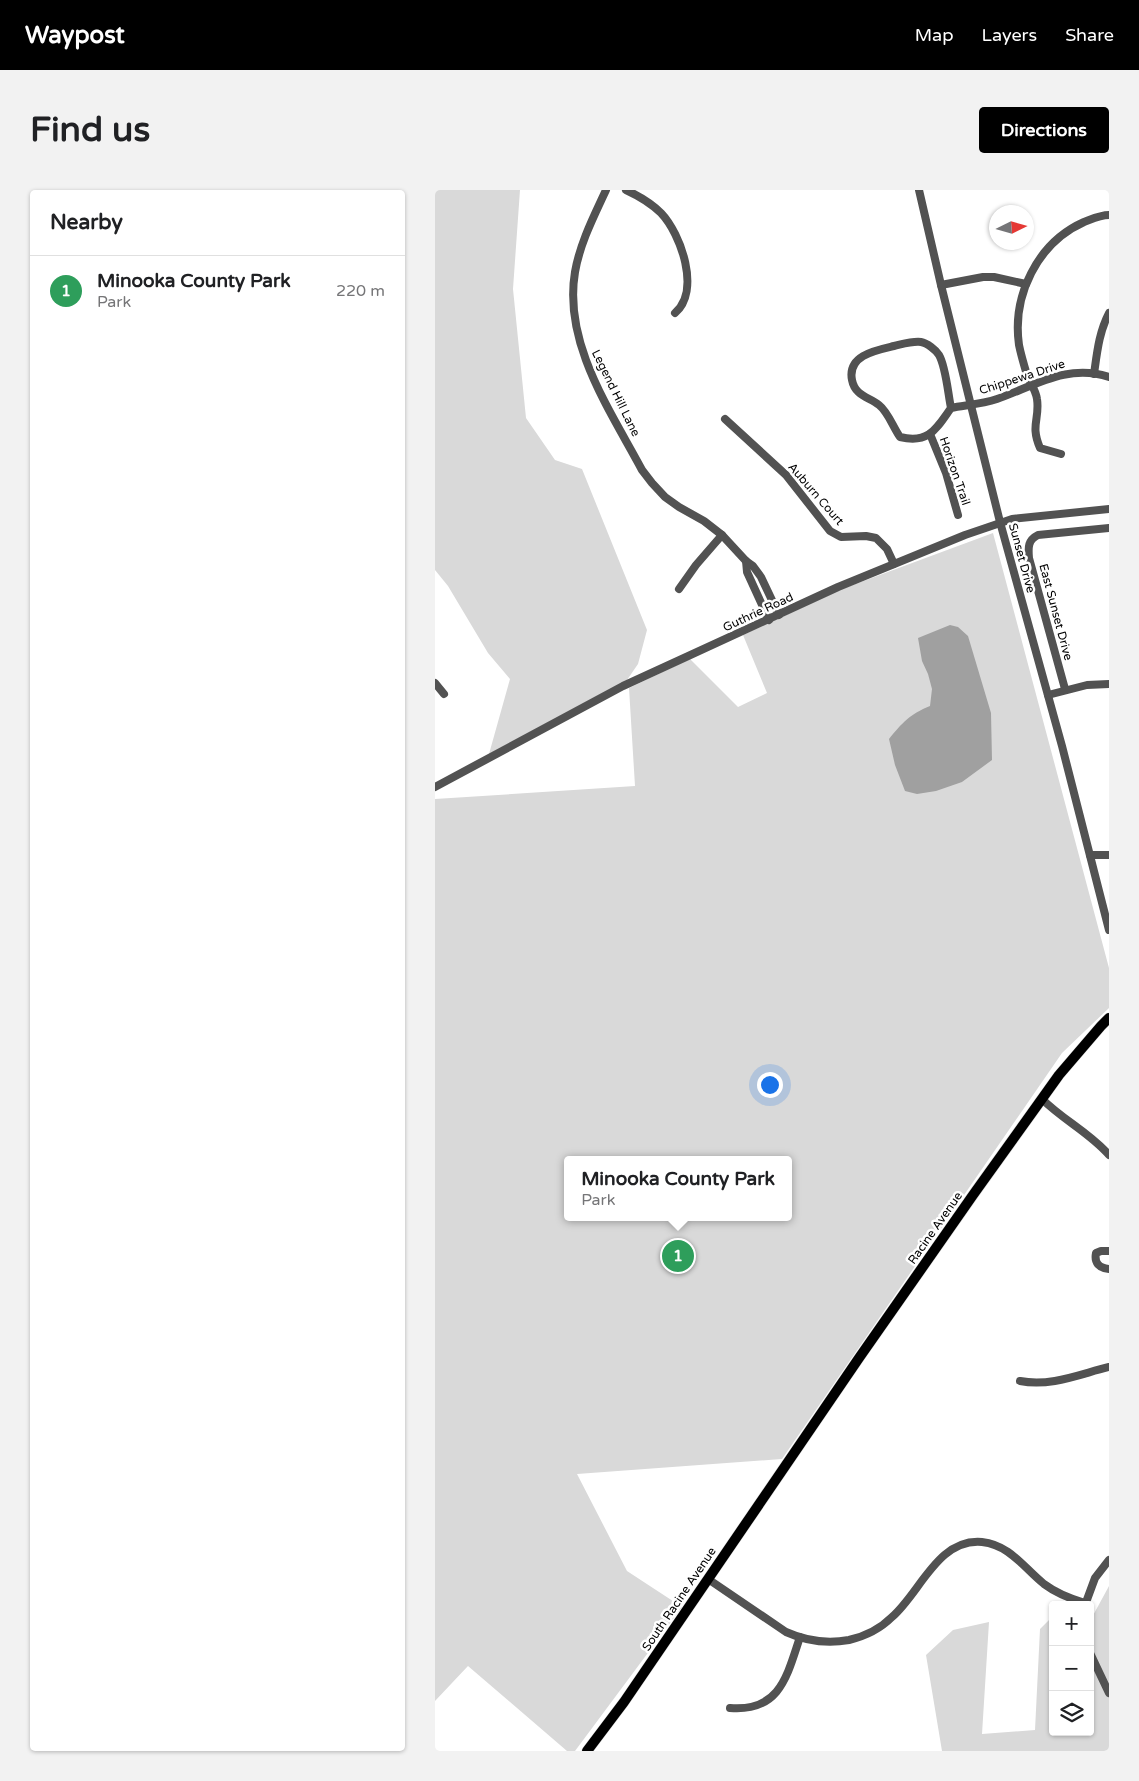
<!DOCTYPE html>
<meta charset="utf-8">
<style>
:root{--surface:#fff;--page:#f2f2f2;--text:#202124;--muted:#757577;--line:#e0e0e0;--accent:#000}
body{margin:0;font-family:"Varela Round",sans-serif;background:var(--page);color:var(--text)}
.controls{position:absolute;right:15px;bottom:15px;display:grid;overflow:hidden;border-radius:5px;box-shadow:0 1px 4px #0004}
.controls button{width:45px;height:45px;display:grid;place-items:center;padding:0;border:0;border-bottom:1px solid var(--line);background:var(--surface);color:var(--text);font:25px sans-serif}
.compass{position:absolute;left:554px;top:15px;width:45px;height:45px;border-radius:50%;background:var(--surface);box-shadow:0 1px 4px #0004;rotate:85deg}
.you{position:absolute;left:334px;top:894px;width:18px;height:18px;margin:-12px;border:4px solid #fff;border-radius:50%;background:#1a73e8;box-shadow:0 0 0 8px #1a73e833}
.badge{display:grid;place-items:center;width:32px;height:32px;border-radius:50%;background:var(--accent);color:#fff;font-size:16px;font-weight:700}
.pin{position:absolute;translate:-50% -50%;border:2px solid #fff;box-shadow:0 1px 5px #0006}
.popup{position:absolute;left:129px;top:966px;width:228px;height:65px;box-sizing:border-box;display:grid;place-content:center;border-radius:5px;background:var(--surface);filter:drop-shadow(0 1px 4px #0005);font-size:16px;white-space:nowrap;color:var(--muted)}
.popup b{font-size:19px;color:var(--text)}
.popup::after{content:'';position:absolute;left:50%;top:100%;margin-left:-10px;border:10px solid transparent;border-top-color:var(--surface)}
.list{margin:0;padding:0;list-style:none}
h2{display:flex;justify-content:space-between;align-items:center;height:65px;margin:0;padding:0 20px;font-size:21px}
h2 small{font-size:16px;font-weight:400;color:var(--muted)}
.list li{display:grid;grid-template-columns:32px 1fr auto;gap:15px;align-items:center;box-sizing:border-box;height:70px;padding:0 20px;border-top:1px solid var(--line)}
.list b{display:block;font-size:19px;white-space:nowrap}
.list p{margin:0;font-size:16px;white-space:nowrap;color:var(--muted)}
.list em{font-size:16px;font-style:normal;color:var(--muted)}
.icon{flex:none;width:28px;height:28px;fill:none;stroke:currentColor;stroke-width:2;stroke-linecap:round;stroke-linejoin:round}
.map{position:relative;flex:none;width:674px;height:1561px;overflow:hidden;border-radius:5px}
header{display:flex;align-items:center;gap:30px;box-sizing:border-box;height:70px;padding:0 25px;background:var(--accent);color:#fff}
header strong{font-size:24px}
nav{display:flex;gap:28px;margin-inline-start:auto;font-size:18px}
.intro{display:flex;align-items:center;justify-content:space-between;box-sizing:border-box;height:120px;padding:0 30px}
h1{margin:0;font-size:35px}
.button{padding:12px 22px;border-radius:5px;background:var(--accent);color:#fff;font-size:18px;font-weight:700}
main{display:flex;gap:30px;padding:0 30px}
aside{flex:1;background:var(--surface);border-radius:5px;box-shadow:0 1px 4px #0004}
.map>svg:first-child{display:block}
.green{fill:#d9d9d9;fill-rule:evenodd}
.water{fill:#a0a0a0}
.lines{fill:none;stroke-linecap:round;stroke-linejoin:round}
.major-casing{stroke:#dbdbdb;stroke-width:11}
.minor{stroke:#525252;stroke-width:8}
.major{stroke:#000;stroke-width:10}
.labels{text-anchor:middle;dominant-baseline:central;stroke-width:5;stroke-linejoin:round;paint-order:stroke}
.street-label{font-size:12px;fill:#000;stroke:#fff}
</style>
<header>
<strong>Waypost</strong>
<nav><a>Map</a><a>Layers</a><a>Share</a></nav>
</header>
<div class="intro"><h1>Find us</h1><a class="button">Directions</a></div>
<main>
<aside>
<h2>Nearby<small></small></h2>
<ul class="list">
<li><span class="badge" style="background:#2e9e5b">1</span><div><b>Minooka County Park</b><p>Park</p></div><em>220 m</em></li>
</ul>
</aside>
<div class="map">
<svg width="674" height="1561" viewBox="0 0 674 1561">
<rect width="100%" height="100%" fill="#fff"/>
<g class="green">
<polygon points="0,0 85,0 78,99 91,228 120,270 147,279 212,440 203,474 192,490 54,564 75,489 53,463 13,396 0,380"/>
<path d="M 558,343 L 674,778 L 674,818 L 627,863 L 347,1269 L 142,1284 L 192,1381 L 247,1417 L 140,1561 L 132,1561 L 33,1476 L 0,1511 L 0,609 L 200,596 L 194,498 L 255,469 L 303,517 L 332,503 L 308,445 L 407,399 ZM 133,970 L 353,970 L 353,1027 L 133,1027 Z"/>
<polygon points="674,1396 674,1561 507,1561 491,1465 518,1440 554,1432 547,1544 600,1540 605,1439 618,1426 618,1542 655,1542 655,1431"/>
</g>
<path class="water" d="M 515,435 L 523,437 L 533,446 L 556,523 L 557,570 L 527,592 L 501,601 L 482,604 L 470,601 L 460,575 L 454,549 C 467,533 475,524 495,516 L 497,499 L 493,484 L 487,471 L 483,448 Z"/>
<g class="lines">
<defs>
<polyline id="major" points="152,1561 189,1512 424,1168 538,1005 624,885 666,836 674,828"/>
</defs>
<use href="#major" class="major-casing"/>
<g class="minor">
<path d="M 171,0 C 159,26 145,53 140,82 C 128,153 175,220 207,280 L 217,293 L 230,307 L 244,317 L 269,331 L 287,345 L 311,371 L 318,376 L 326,387 L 344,425"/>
<path d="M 191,0 C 204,6 216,13 226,23 C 246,44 266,101 240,123"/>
<polyline points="484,0 506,95 565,332 627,556 674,740"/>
<polyline points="506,95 548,87 559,87 591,94"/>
<path d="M 659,184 C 662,163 664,142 674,123"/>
<path d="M 516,218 C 513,204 511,177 504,165 C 501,160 492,153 486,152 C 477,151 468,154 459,156 C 442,160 412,165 417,190 C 420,206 434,207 444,215 C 453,222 458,237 465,247 C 494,254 501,239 516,218 C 532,215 547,214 562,209 C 599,196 633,173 674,187"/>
<polyline points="290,229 351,285 395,341 406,347 431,346 441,348 452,359 459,374"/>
<polyline points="495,244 511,283 523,325"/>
<path d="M 626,264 L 605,258 C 595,235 605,229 602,209 C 601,201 595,192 592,185 C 589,175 586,165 584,155 C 577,106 602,53 649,32 C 657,29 665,25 674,25"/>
<polyline points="311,371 312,382 334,430"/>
<polyline points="244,399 261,375 287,345"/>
<polyline points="0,493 9,504"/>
<path d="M 630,499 L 594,368 C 593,357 593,350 603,345 L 674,338"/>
<polyline points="613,505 652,495 674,494"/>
<polyline points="0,597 188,496 403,397 530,345 577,329 674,319"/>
<polyline points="655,665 674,665"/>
<path d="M 607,909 C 628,930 655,943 674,965"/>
<path d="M 674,1061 L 666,1061 L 661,1063 C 659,1073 664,1078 674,1079"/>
<path d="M 585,1191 C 616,1197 645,1184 674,1177"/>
<path d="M 273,1389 L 351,1442 C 371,1451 392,1454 414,1450 C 431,1446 445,1439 457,1427 C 485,1403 503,1348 547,1352 C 575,1355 589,1378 609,1394 C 621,1403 636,1409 650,1413"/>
<polyline points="650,1415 660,1388 674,1370"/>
<polyline points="655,1463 674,1503"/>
<path d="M 295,1518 C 345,1522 352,1486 365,1447"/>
</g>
<use href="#major" class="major"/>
</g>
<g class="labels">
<g class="street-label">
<text transform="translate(587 187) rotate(-18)">Chippewa Drive</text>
<text transform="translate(181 203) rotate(64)">Legend Hill Lane</text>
<text transform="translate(520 281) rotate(71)">Horizon Trail</text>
<text transform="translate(381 304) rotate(49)">Auburn Court</text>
<text transform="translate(587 368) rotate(75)">Sunset Drive</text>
<text transform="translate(323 422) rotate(-25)">Guthrie Road</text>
<text transform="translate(621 422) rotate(75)">East Sunset Drive</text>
<text transform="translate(500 1038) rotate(-55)">Racine Avenue</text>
<text transform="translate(244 1409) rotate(-56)">South Racine Avenue</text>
</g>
</g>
</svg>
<div class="controls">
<button>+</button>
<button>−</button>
<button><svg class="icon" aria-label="layers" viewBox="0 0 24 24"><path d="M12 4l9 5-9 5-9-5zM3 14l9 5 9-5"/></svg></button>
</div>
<svg class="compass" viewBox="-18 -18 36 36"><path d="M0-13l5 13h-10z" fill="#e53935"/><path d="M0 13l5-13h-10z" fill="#757577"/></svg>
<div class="you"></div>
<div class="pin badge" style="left:243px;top:1066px;background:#2e9e5b">1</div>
<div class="popup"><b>Minooka County Park</b>Park</div>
</div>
</main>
